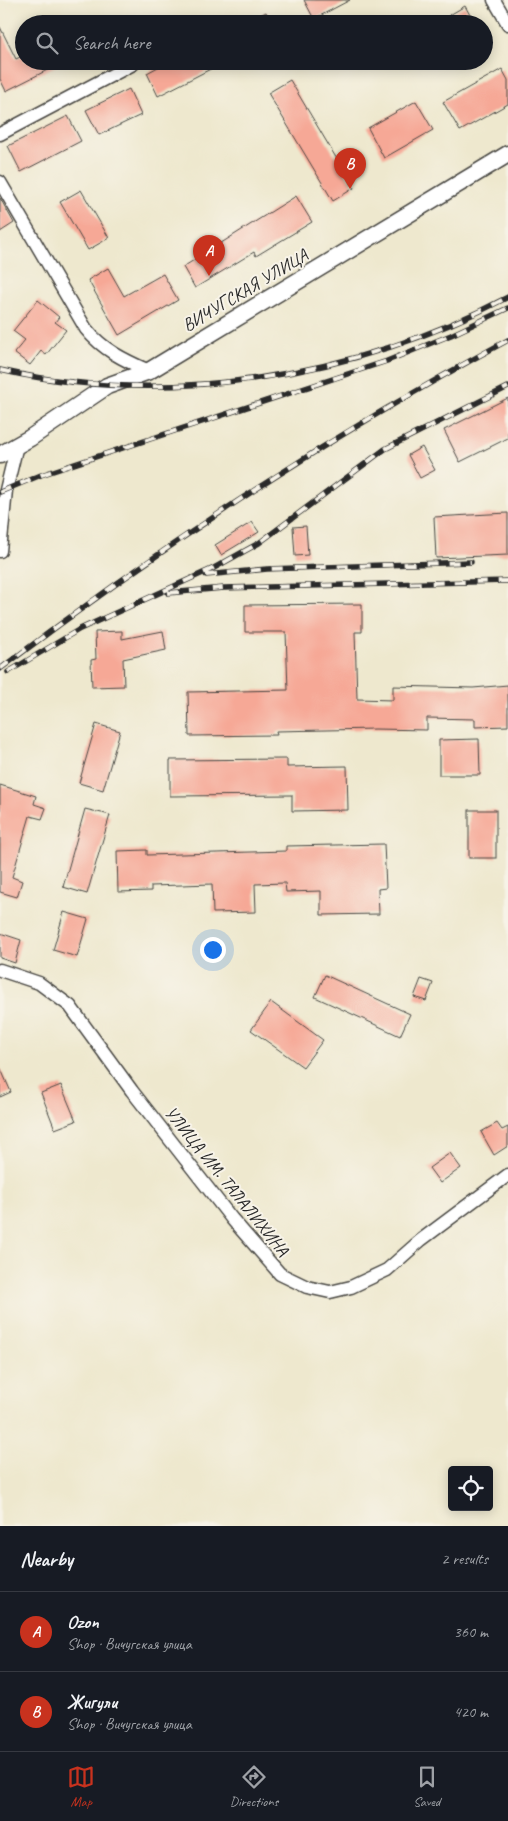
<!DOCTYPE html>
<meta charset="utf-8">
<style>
:root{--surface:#171b24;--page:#20242c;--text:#f1f3f6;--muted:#9ea1a6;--line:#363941;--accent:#c8321e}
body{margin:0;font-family:Caveat,sans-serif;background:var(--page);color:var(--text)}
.controls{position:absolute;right:15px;bottom:15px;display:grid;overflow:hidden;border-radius:5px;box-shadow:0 2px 12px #0003}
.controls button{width:45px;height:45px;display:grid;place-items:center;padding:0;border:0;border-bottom:1px solid var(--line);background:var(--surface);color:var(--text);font:25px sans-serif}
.you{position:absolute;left:212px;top:949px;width:18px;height:18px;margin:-12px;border:4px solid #fff;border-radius:50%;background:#1a73e8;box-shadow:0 0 0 8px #1a73e833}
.badge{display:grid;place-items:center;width:32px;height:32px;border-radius:50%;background:var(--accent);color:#fff;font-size:16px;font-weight:700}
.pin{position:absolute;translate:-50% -41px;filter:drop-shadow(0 1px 2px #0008)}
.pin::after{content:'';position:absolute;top:26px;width:18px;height:15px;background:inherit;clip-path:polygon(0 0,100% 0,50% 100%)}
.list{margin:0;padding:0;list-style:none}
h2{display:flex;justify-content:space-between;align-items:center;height:65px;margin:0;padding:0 20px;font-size:21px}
h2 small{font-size:16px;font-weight:400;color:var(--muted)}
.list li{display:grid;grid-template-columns:32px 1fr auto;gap:15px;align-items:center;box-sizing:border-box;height:80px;padding:0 20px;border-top:1px solid var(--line)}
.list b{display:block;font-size:19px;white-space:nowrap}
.list p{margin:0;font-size:16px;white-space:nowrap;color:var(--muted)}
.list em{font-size:16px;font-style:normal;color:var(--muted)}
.icon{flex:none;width:28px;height:28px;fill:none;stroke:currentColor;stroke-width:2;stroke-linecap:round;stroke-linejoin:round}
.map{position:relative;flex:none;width:508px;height:1526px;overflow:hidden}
.search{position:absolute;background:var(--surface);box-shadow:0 2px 12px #0003;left:15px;right:15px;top:15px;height:55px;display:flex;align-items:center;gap:12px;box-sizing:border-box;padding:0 18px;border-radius:28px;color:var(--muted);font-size:19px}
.sheet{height:225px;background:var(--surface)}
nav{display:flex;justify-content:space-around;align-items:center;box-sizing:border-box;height:70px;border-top:1px solid var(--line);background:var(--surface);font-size:14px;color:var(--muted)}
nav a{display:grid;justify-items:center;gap:2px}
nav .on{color:var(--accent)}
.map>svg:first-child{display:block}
.building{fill:#f6a896}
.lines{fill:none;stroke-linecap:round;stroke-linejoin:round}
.minor-casing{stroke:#484743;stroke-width:15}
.major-casing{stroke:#484743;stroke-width:19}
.minor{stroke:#fff;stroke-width:12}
.major{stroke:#fff;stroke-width:16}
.rail-casing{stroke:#2b2b2b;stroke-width:5.5}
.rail{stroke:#f7f3e8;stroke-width:4;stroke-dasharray:11;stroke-linecap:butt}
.labels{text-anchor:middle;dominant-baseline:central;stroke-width:4;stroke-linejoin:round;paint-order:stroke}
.street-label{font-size:18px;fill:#2b2b2b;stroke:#f7f3e8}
</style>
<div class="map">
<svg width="508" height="1526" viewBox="0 0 508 1526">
<rect width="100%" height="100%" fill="#f7f3e8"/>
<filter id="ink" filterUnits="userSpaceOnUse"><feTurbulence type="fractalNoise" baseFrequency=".02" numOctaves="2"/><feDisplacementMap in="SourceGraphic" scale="10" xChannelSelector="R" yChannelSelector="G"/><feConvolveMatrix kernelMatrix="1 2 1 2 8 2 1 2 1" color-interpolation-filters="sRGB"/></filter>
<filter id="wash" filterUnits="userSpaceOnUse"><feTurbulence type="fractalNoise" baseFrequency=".0096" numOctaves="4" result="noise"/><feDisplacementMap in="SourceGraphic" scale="20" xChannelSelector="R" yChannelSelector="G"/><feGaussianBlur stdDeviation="1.12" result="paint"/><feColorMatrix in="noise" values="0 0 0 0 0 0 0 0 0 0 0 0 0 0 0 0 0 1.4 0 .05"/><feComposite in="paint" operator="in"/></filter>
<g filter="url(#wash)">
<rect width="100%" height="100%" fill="#eee8ce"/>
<g id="blocks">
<g class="building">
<polygon points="304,0 350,0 314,19"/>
<polygon points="465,6 475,24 452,24 448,16"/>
<polygon points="266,12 273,24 243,24"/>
<polygon points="0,27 16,59 24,55 24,61 65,61 6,91 0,79"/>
<polygon points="169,61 226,61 158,96 147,73"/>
<polygon points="502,69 508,80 508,104 460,131 443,102"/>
<polygon points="290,80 354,188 333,201 268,93"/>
<polygon points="129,89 141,115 99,135 86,110"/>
<polygon points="416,101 433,130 384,158 368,128"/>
<polygon points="68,116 81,141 21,172 8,146"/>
<polygon points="81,190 109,238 88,250 60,202"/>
<polygon points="296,196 312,222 256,256 254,252 195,288 183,267"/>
<polygon points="0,198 14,223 0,232"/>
<polygon points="108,268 124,296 163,274 178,300 119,335 88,280"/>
<polygon points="38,300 59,317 55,322 66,330 46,355 41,351 30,365 14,353 25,340 13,331"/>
<polygon points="508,398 508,438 460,462 444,430"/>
<polygon points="422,447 435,470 420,478 408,455"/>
<polygon points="508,513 508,555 436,558 434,517"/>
<polygon points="252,522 259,532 221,555 215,545"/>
<polygon points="306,526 308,555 295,556 293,527"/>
<polygon points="362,604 362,632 355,632 357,699 393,700 393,686 473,688 508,685 508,726 475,727 475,719 427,718 427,730 375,729 276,731 277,735 189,736 188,692 288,690 286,632 245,632 245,605"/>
<polygon points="122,631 122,639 163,631 166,650 123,659 124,686 92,687 91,660 96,659 95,632"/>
<polygon points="96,724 120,731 103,790 79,783"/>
<polygon points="479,739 480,775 439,775 439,740"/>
<polygon points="287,759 287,767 347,766 348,810 292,811 292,795 170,796 170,760"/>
<polygon points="0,785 36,796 34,804 46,808 42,819 30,816 12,877 22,881 17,897 0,892"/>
<polygon points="85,809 110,815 87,894 63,887"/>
<rect x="469" y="810" width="27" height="48"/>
<polygon points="384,844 386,888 378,889 379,914 321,915 321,891 286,892 285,883 255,884 256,912 213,913 212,884 151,886 151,891 118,892 117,851 147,850 147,855 286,851 286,846"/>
<polygon points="64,912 88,919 77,957 53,950"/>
<polygon points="0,933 21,940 15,963 0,958"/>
<polygon points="325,975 410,1014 400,1036 315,997"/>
<polygon points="421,979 433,983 426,1001 414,997"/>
<polygon points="271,1002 323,1040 303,1067 251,1030"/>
<polygon points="0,1067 11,1092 0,1097"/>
<polygon points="61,1085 76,1121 55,1129 41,1093"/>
<polygon points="497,1123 502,1130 508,1127 508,1146 494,1155 481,1132"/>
<polygon points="450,1153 461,1168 440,1183 429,1168"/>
</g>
</g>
</g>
<g filter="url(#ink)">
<use href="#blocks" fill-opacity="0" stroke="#484743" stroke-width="1"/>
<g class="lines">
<defs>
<g id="minor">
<polyline points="494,0 508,24"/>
<polyline points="0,134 133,64"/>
<path d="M 0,182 L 86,329 C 103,350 124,360 149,371"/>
<polyline points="0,551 6,490 17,445"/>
<polyline points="0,970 39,983 70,1006 132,1091 232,1219 280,1274 307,1287 330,1292 351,1287 387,1270 421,1240 508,1175"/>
</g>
<polyline id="major" points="0,455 30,438 107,386 149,371 508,154"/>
</defs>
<use href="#minor" class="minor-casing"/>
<use href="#major" class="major-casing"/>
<use href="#minor" class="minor"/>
<use href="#major" class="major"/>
<defs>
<g id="rail">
<path d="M 0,370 C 167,408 357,377 508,297"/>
<polyline points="0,492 41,475 387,361 451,335 508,308"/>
<polyline points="206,575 267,569 471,562"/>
<polyline points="168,593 224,588 508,581"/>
<path d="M 0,669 C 161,547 329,436 508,340"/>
<polyline points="8,672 80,629 214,568 259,543 385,449 508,387"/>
</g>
</defs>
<use href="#rail" class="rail-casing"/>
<use href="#rail" class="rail"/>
</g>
</g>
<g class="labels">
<g class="street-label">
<text transform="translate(245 290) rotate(-31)">ВИЧУГСКАЯ УЛИЦА</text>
<text transform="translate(227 1181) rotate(51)">УЛИЦА ИМ. ТАЛАЛИХИНА</text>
</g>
</g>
</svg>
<div class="controls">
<button><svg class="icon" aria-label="locate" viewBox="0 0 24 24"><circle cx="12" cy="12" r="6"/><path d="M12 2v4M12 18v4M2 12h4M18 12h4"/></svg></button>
</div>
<div class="you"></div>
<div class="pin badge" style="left:209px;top:276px">A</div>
<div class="pin badge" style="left:350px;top:189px">B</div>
<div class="search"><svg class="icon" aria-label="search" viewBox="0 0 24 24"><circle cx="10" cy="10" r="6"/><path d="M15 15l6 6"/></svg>Search here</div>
</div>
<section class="sheet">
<h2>Nearby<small>2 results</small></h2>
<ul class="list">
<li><span class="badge">A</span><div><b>Ozon</b><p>Shop · Вичугская улица</p></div><em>360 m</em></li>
<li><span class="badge">B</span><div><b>Жигули</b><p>Shop · Вичугская улица</p></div><em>420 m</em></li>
</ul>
</section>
<nav>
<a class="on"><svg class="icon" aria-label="map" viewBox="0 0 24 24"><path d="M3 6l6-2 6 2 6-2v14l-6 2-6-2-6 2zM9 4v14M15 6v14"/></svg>Map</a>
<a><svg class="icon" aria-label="directions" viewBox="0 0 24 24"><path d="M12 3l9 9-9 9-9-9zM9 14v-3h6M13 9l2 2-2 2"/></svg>Directions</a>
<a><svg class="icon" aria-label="saved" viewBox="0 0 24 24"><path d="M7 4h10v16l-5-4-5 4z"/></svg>Saved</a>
</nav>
